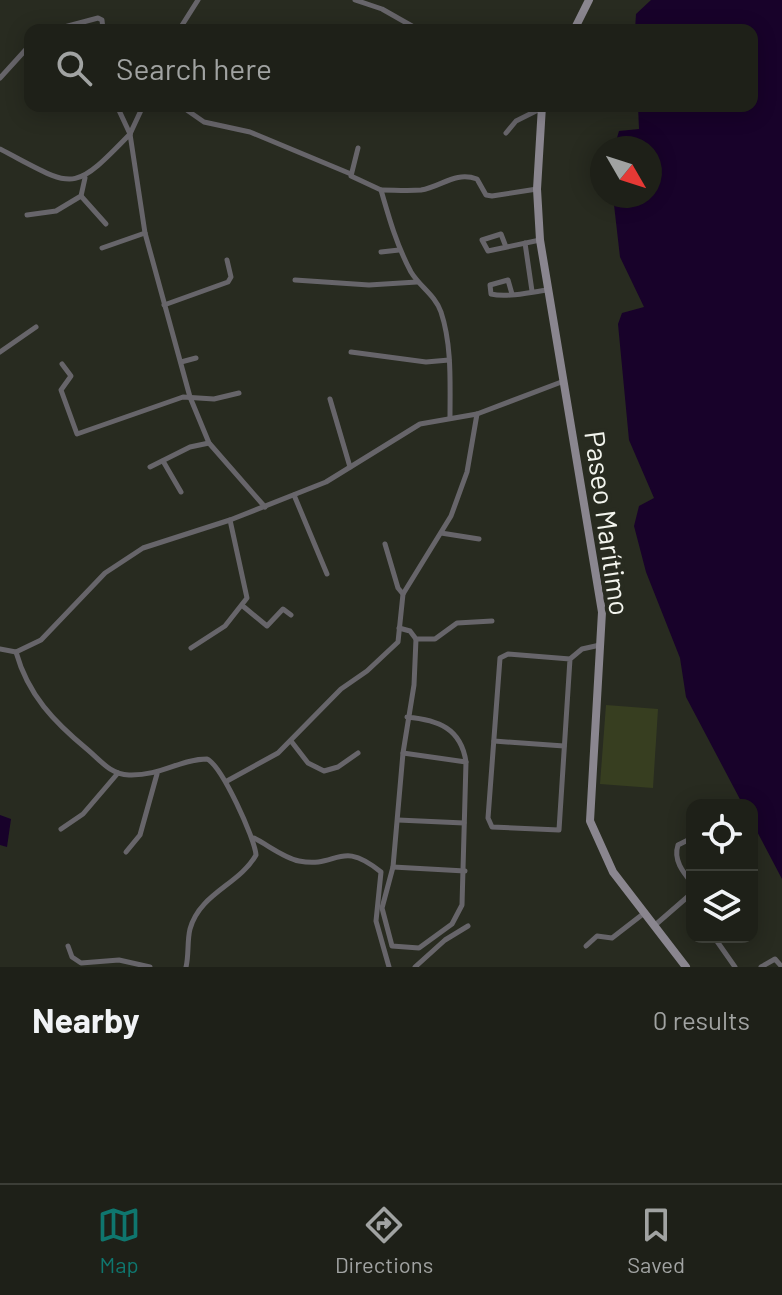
<!DOCTYPE html>
<meta charset="utf-8">
<style>
:root{--surface:#1e2018;--page:#262821;--text:#f1f3f6;--muted:#a1a3a2;--line:#3c3e37;--accent:#0f766e}
body{margin:0;font-family:Barlow,sans-serif;background:var(--page);color:var(--text)}
.controls{position:absolute;right:24px;bottom:24px;display:grid;overflow:hidden;border-radius:16px;box-shadow:0 4px 20px #0003}
.controls button{width:72px;height:72px;display:grid;place-items:center;padding:0;border:0;border-bottom:2px solid var(--line);background:var(--surface);color:var(--text);font:40px sans-serif}
.compass{position:absolute;left:590px;top:136px;width:72px;height:72px;border-radius:50%;background:var(--surface);box-shadow:0 4px 20px #0003;rotate:129deg}
.list{margin:0;padding:0;list-style:none}
h2{display:flex;justify-content:space-between;align-items:center;height:104px;margin:0;padding:0 32px;font-size:34px}
h2 small{font-size:26px;font-weight:400;color:var(--muted)}
.icon{flex:none;width:44px;height:44px;fill:none;stroke:currentColor;stroke-width:2;stroke-linecap:round;stroke-linejoin:round}
.map{position:relative;flex:none;width:782px;height:967px;overflow:hidden}
.search{position:absolute;background:var(--surface);box-shadow:0 4px 20px #0003;left:24px;right:24px;top:24px;height:88px;display:flex;align-items:center;gap:20px;box-sizing:border-box;padding:0 28px;border-radius:16px;color:var(--muted);font-size:30px}
.sheet{height:216px;background:var(--surface)}
nav{display:flex;justify-content:space-around;align-items:center;box-sizing:border-box;height:112px;border-top:2px solid var(--line);background:var(--surface);font-size:22px;color:var(--muted)}
nav a{display:grid;justify-items:center;gap:4px}
nav .on{color:var(--accent)}
.map>svg:first-child{display:block}
.green{fill:#373e20}
.water{fill:#18022a}
.lines{fill:none;stroke-linecap:round;stroke-linejoin:round}
.street{stroke:#67656a;stroke-width:5}
.secondary{stroke:#8a868f;stroke-width:8}
.labels{text-anchor:middle;dominant-baseline:central;stroke-width:8;stroke-linejoin:round;paint-order:stroke}
.street-label{font-size:28px;fill:#f2f4ed;stroke:#282b20}
</style>
<div class="map">
<svg width="782" height="967" viewBox="0 0 782 967">
<rect width="100%" height="100%" fill="#282b20"/>
<polygon class="green" points="606,705 658,709 653,788 600,784"/>
<g class="water">
<polygon points="651,0 782,0 782,879 752,822 752,805 743,805 686,697 680,658 646,572 634,526 639,506 654,498 629,440 618,324 622,313 644,307 620,257 613,196 650,196 650,148 614,148 619,131 639,129 638,106 752,106 752,30 635,30 636,14"/>
<polygon points="0,815 11,819 7,847 0,845"/>
</g>
<g class="lines">
<g class="street">
<polyline points="355,0 382,9 419,30"/>
<polyline points="53,30 98,18 102,20 103,30"/>
<polyline points="179,30 198,0"/>
<polyline points="0,78 30,45"/>
<polyline points="117,106 130,134"/>
<polyline points="181,106 204,122 250,132 351,174"/>
<polyline points="506,133 516,121 540,109"/>
<polyline points="130,134 143,106"/>
<path d="M 358,148 L 351,176 L 381,190 C 389,218 397,246 411,272 C 420,287 435,295 441,312 C 452,345 450,383 450,417"/>
<path d="M 0,149 C 75,188 71,195 130,134 L 145,233 L 190,397 L 209,443 L 265,507"/>
<path d="M 381,190 C 394,190 408,191 421,190 C 441,187 455,171 477,179 L 486,195 L 492,196 L 537,189"/>
<polyline points="81,196 106,224"/>
<polyline points="27,215 56,211 81,196 85,178"/>
<polyline points="525,243 532,291"/>
<polyline points="506,247 501,234 482,240 488,251 540,240"/>
<polyline points="102,248 145,233"/>
<polyline points="381,252 399,250"/>
<polyline points="295,280 369,285 417,282"/>
<path d="M 512,294 L 508,280 L 490,285 L 491,294 C 507,298 530,292 548,290"/>
<polyline points="164,305 228,282 231,277 227,260"/>
<polyline points="0,352 36,327"/>
<polyline points="351,352 426,362 449,360"/>
<polyline points="181,362 196,358"/>
<polyline points="62,364 71,376 61,390 77,434 183,397 214,399 239,393"/>
<polyline points="330,399 350,467"/>
<polyline points="163,461 181,492"/>
<polyline points="150,467 190,447 209,443"/>
<polyline points="294,495 327,574"/>
<polyline points="441,533 479,539"/>
<polyline points="385,544 398,588 403,594"/>
<polyline points="244,607 267,626 283,609 291,615"/>
<polyline points="399,628 410,631 416,639 435,639 457,623 492,621"/>
<polyline points="191,648 225,626 247,598 230,520"/>
<polyline points="0,649 16,652 41,640 105,573 143,548 230,520 326,482 420,424 477,414 564,381"/>
<path d="M 16,652 C 28,695 54,722 88,750 C 101,761 110,774 129,775 C 161,776 180,759 207,759 C 222,766 255,839 256,855 C 239,885 200,893 190,929 C 187,941 189,955 186,967"/>
<polyline points="570,659 559,830 492,827 488,818 500,658 508,654 570,659 582,649 600,645"/>
<path d="M 407,717 C 438,720 461,728 466,762 L 462,905 L 452,924 L 419,948 L 392,946 L 382,908 L 393,867 L 403,753 L 414,685 L 416,639"/>
<polyline points="291,741 308,763 324,771 338,767 358,753"/>
<polyline points="494,741 564,746"/>
<polyline points="403,753 466,762"/>
<polyline points="227,781 278,753 341,689 367,671 398,642 403,594 451,516 467,472 477,414"/>
<polyline points="398,820 464,823"/>
<polyline points="61,829 83,814 118,773"/>
<path d="M 254,838 C 268,845 284,858 299,861 C 338,869 339,838 381,872 L 376,921 L 389,967"/>
<path d="M 692,838 L 678,845 C 673,860 683,872 692,883"/>
<polyline points="126,852 140,835 157,774"/>
<polyline points="393,867 465,871"/>
<polyline points="654,926 692,893"/>
<polyline points="714,937 735,967"/>
<polyline points="68,946 72,957 81,963 119,960 150,967"/>
<polyline points="586,946 597,936 612,938 643,914"/>
<polyline points="415,967 445,940 468,926"/>
<polyline points="761,967 775,959 782,967"/>
</g>
<g class="secondary">
<polyline points="574,30 589,0"/>
<polyline points="542,106 537,189 540,240 602,612 590,821 613,872 686,967"/>
</g>
</g>
<g class="labels">
<g class="street-label">
<text transform="translate(608 523) rotate(82)">Paseo Marítimo</text>
</g>
</g>
</svg>
<div class="controls">
<button><svg class="icon" aria-label="locate" viewBox="0 0 24 24"><circle cx="12" cy="12" r="6"/><path d="M12 2v4M12 18v4M2 12h4M18 12h4"/></svg></button>
<button><svg class="icon" aria-label="layers" viewBox="0 0 24 24"><path d="M12 4l9 5-9 5-9-5zM3 14l9 5 9-5"/></svg></button>
</div>
<svg class="compass" viewBox="-18 -18 36 36"><path d="M0-13l5 13h-10z" fill="#e53935"/><path d="M0 13l5-13h-10z" fill="#a1a3a2"/></svg>
<div class="search"><svg class="icon" aria-label="search" viewBox="0 0 24 24"><circle cx="10" cy="10" r="6"/><path d="M15 15l6 6"/></svg>Search here</div>
</div>
<section class="sheet">
<h2>Nearby<small>0 results</small></h2>
<ul class="list">
</ul>
</section>
<nav>
<a class="on"><svg class="icon" aria-label="map" viewBox="0 0 24 24"><path d="M3 6l6-2 6 2 6-2v14l-6 2-6-2-6 2zM9 4v14M15 6v14"/></svg>Map</a>
<a><svg class="icon" aria-label="directions" viewBox="0 0 24 24"><path d="M12 3l9 9-9 9-9-9zM9 14v-3h6M13 9l2 2-2 2"/></svg>Directions</a>
<a><svg class="icon" aria-label="saved" viewBox="0 0 24 24"><path d="M7 4h10v16l-5-4-5 4z"/></svg>Saved</a>
</nav>
